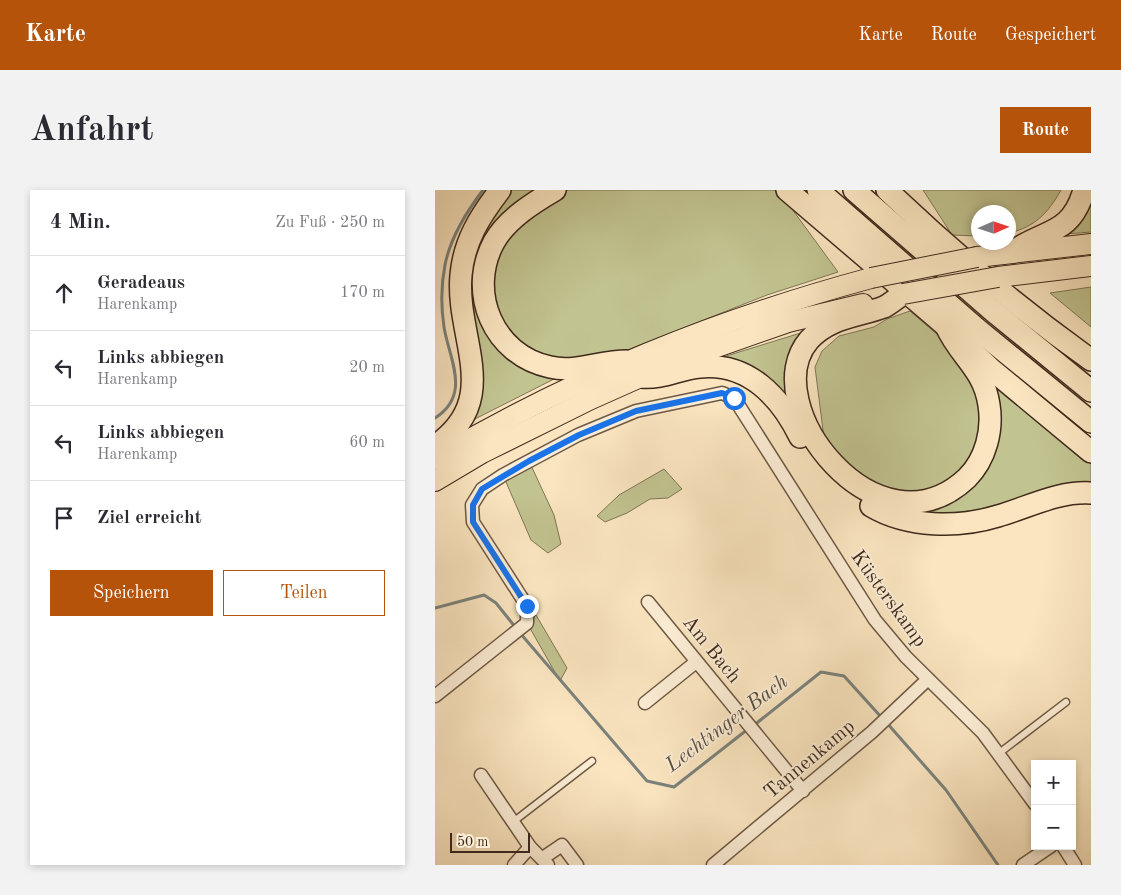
<!DOCTYPE html>
<html lang="de">
<meta charset="utf-8">
<style>
:root{--surface:#fff;--page:#f2f2f3;--text:#2b2b33;--muted:#7c7c81;--line:#e1e1e2;--accent:#b45309}
body{margin:0;font-family:"Old Standard TT",serif;background:var(--page);color:var(--text)}
.controls{position:absolute;right:15px;bottom:15px;display:grid;overflow:hidden;border-radius:0px;box-shadow:0 2px 8px #0003}
.controls button{width:45px;height:45px;display:grid;place-items:center;padding:0;border:0;border-bottom:1px solid var(--line);background:var(--surface);color:var(--text);font:25px sans-serif}
.compass{position:absolute;left:536px;top:15px;width:45px;height:45px;border-radius:50%;background:var(--surface);box-shadow:0 2px 8px #0003;rotate:87deg}
.scale{position:absolute;left:15px;bottom:12px;width:80px;box-sizing:border-box;padding-left:5px;border:2px solid #3f2a1c;border-top:0;font-size:14px;line-height:18px;white-space:nowrap;color:#3f2a1c;-webkit-text-stroke:4px #fceed6;paint-order:stroke}
.stop{position:absolute;width:15px;height:15px;margin:-11px;border:4px solid #1a73e8;border-radius:50%;background:#fff}
.stop.end{background:#1a73e8;border-color:#fff;box-shadow:0 1px 5px #0008}
.list{margin:0;padding:0;list-style:none}
h2{display:flex;justify-content:space-between;align-items:center;height:65px;margin:0;padding:0 20px;font-size:21px}
h2 small{font-size:16px;font-weight:400;color:var(--muted)}
.list li{display:grid;grid-template-columns:32px 1fr auto;gap:15px;align-items:center;box-sizing:border-box;height:75px;padding:0 20px;border-top:1px solid var(--line)}
.list b{display:block;font-size:19px;white-space:nowrap}
.list p{margin:0;font-size:16px;white-space:nowrap;color:var(--muted)}
.list em{font-size:16px;font-style:normal;color:var(--muted)}
.actions{display:flex;gap:10px;padding:15px 20px}
.actions a{flex:1;padding:11px 0;border:1px solid var(--accent);border-radius:0px;text-align:center;font-size:18px;color:var(--accent)}
.actions .main{background:var(--accent);color:#fff}
.icon{flex:none;width:28px;height:28px;fill:none;stroke:currentColor;stroke-width:2;stroke-linecap:round;stroke-linejoin:round}
.map{position:relative;flex:none;width:656px;height:675px;overflow:hidden;border-radius:0px}
header{display:flex;align-items:center;gap:30px;box-sizing:border-box;height:70px;padding:0 25px;background:var(--accent);color:#fff}
header strong{font-size:24px}
nav{display:flex;gap:28px;margin-inline-start:auto;font-size:18px}
.intro{display:flex;align-items:center;justify-content:space-between;box-sizing:border-box;height:120px;padding:0 30px}
h1{margin:0;font-size:35px}
.button{padding:12px 22px;border-radius:0px;background:var(--accent);color:#fff;font-size:18px;font-weight:700}
main{display:flex;gap:30px;padding:0 30px}
aside{flex:1;background:var(--surface);border-radius:0px;box-shadow:0 2px 8px #0003}
.map>svg:first-child{display:block}
.green{fill:#c1c390;stroke:#807656}
.lines{fill:none;stroke-linecap:round;stroke-linejoin:round}
.stream{stroke:#7a827c;stroke-width:3}
.service-casing{stroke:#6e5945;stroke-width:9}
.minor-casing{stroke:#6e5945;stroke-width:15}
.trunk-casing{stroke:#3f2a1c;stroke-width:22}
.motorway-casing{stroke:#3f2a1c;stroke-width:24}
.service{stroke:#fceed6;stroke-width:6}
.minor{stroke:#fceed6;stroke-width:12}
.trunk{stroke:#fae5c0;stroke-width:20}
.motorway{stroke:#fae5c0;stroke-width:21}
.trunk-bridge-casing{stroke:#3f2a1c;stroke-width:22;stroke-linecap:butt}
.trunk-bridge{stroke:#fae5c0;stroke-width:20}
.route{stroke:#1a73e8;stroke-width:6}
.labels{text-anchor:middle;dominant-baseline:central;stroke-width:4;stroke-linejoin:round;paint-order:stroke}
.street-label{font-size:20px;fill:#3f2a1c;stroke:#fceed6}
.water-label{font-size:21px;font-style:italic;fill:#584e44;stroke:#fceed6}
</style>
<header>
<strong>Karte</strong>
<nav><a>Karte</a><a>Route</a><a>Gespeichert</a></nav>
</header>
<div class="intro"><h1>Anfahrt</h1><a class="button">Route</a></div>
<main>
<aside>
<h2>4 Min.<small>Zu Fuß · 250 m</small></h2>
<ul class="list">
<li><svg class="icon" aria-label="ahead" viewBox="0 0 24 24"><path d="M12 20V5M6 11l6-6 6 6"/></svg><div><b>Geradeaus</b><p>Harenkamp</p></div><em>170 m</em></li>
<li><svg class="icon" aria-label="left" viewBox="0 0 24 24"><path d="M17 20v-9H6M10 6l-5 5 5 5"/></svg><div><b>Links abbiegen</b><p>Harenkamp</p></div><em>20 m</em></li>
<li><svg class="icon" aria-label="left" viewBox="0 0 24 24"><path d="M17 20v-9H6M10 6l-5 5 5 5"/></svg><div><b>Links abbiegen</b><p>Harenkamp</p></div><em>60 m</em></li>
<li><svg class="icon" aria-label="arrive" viewBox="0 0 24 24"><path d="M6 21V4h12l-3 4 3 4H6"/></svg><div><b>Ziel erreicht</b></div></li>
</ul>
<div class="actions"><a class="main">Speichern</a><a>Teilen</a></div>
</aside>
<div class="map">
<svg width="656" height="675" viewBox="0 0 656 675">
<rect width="100%" height="100%" fill="#fae5c0"/>
<filter id="stains"><feTurbulence type="fractalNoise" baseFrequency=".004" numOctaves="4"/><feColorMatrix values="0 0 0 0 .2 0 0 0 0 .09 0 0 0 0 .02 0 0 0 .5 -.17"/></filter>
<radialGradient id="worn" r=".72"><stop offset=".6" stop-color="#630" stop-opacity="0"/><stop offset="1" stop-color="#630" stop-opacity=".3"/></radialGradient>
<g class="green">
<polygon points="77,0 110,0 52,54 50,131 129,184 30,234 32,102 39,58 55,28"/>
<polygon points="133,0 339,0 349,8 403,82 332,105 162,172 147,175 81,158 57,118 58,75 67,54 85,34"/>
<path d="M 488,0 L 626,0 C 613,23 600,37 574,43 L 574,22 L 544,22 L 543,46 L 517,45 Z"/>
<polygon points="656,0 656,42 631,44"/>
<polygon points="656,97 656,137 615,103"/>
<polygon points="475,121 512,153 541,193 548,224 546,253 528,283 479,306 450,300 420,281 389,248 380,177 387,161 404,146 439,137 452,129"/>
<polygon points="372,141 365,234 288,171 288,167"/>
<polygon points="559,196 656,272 656,295 562,319 520,326 465,320 486,320 511,312 530,302 544,288"/>
<polygon points="94,271 119,325 126,354 113,363 96,350 68,285"/>
<polygon points="229,279 247,299 233,308 215,309 192,323 170,332 162,326 184,305"/>
<polygon points="101,425 132,478 125,491 92,433"/>
</g>
<g class="lines">
<g class="stream">
<path d="M 0,228 C 37,204 14,169 9,137 C 6,117 6,95 10,75 C 15,49 32,21 48,0"/>
<polyline points="0,418 49,405 61,413 81,438"/>
<polyline points="85,443 212,591 239,597 313,539"/>
<polyline points="451,532 511,600 563,675"/>
<polyline points="318,536 386,482 409,486 447,528"/>
</g>
<defs>
<g id="service">
<polyline points="563,564 631,512"/>
<polyline points="78,632 157,571"/>
</g>
<g id="minor">
<polyline points="213,412 368,601"/>
<polyline points="0,506 92,433 92,416 38,332 37,315 47,299 68,285 143,245 201,221 287,203 299,208 440,430 471,467 548,543 600,614"/>
<polyline points="210,513 261,472"/>
<polyline points="46,585 95,657 113,675"/>
<polyline points="628,656 640,675"/>
<polyline points="108,668 127,655 142,675"/>
<polyline points="79,675 95,657"/>
<polyline points="278,675 437,542 493,489"/>
<polyline points="588,675 616,656"/>
</g>
<g id="trunk">
<polyline points="542,67 656,54"/>
<polyline points="563,87 656,76"/>
<path d="M 0,269 C 140,187 280,130 436,88"/>
<polyline points="0,291 47,263 156,209 239,172 353,132 428,114"/>
</g>
<g id="motorway">
<path d="M 120,0 C 98,13 72,29 59,52 C 32,102 58,165 115,177 C 141,183 165,171 191,171"/>
<polyline points="352,0 511,136 556,179 656,262"/>
<polyline points="383,0 542,139 656,232"/>
<polyline points="419,0 558,121 656,201"/>
<path d="M 452,0 C 516,61 583,118 656,170"/>
<path d="M 577,62 C 609,39 636,46 649,0"/>
<path d="M 468,104 C 462,108 455,114 449,117 C 422,127 395,127 374,150 C 319,214 443,372 532,288 C 551,269 558,240 554,215 C 549,179 524,166 511,136"/>
<path d="M 206,187 C 229,189 243,179 265,177 C 314,172 346,208 365,247"/>
<path d="M 0,256 C 69,209 20,148 26,85 C 29,51 45,26 65,0"/>
<path d="M 436,316 C 473,338 524,338 563,326 C 594,317 623,301 656,303"/>
</g>
</defs>
<use href="#service" class="service-casing"/>
<use href="#minor" class="minor-casing"/>
<use href="#trunk" class="trunk-casing"/>
<use href="#motorway" class="motorway-casing"/>
<use href="#service" class="service"/>
<use href="#minor" class="minor"/>
<use href="#trunk" class="trunk"/>
<use href="#motorway" class="motorway"/>
<defs>
<g id="trunk-bridge">
<polyline points="436,88 542,67"/>
<polyline points="468,104 563,87"/>
</g>
</defs>
<use href="#trunk-bridge" class="trunk-bridge-casing"/>
<use href="#trunk-bridge" class="trunk-bridge"/>
</g>
<g class="lines">
<polyline class="route" points="92,416 38,332 38,315 47,299 94,271 144,245 201,221 287,203 299,208"/>
</g>
<g class="labels">
<g class="street-label">
<text transform="translate(453 409) rotate(54)">Küsterskamp</text>
<text transform="translate(276 460) rotate(51)">Am Bach</text>
<text transform="translate(375 570) rotate(-40)">Tannenkamp</text>
</g>
<g class="water-label">
<text transform="translate(292 534) rotate(-37)">Lechtinger Bach</text>
</g>
</g>
<rect width="100%" height="100%" filter="url(#stains)"/>
<rect width="100%" height="100%" fill="url(#worn)"/>
</svg>
<div class="controls">
<button>+</button>
<button>−</button>
</div>
<svg class="compass" viewBox="-18 -18 36 36"><path d="M0-13l5 13h-10z" fill="#e53935"/><path d="M0 13l5-13h-10z" fill="#7c7c81"/></svg>
<div class="scale">50 m</div>
<div class="stop" style="left:299px;top:208px"></div>
<div class="stop end" style="left:92px;top:416px"></div>
</div>
</main>
